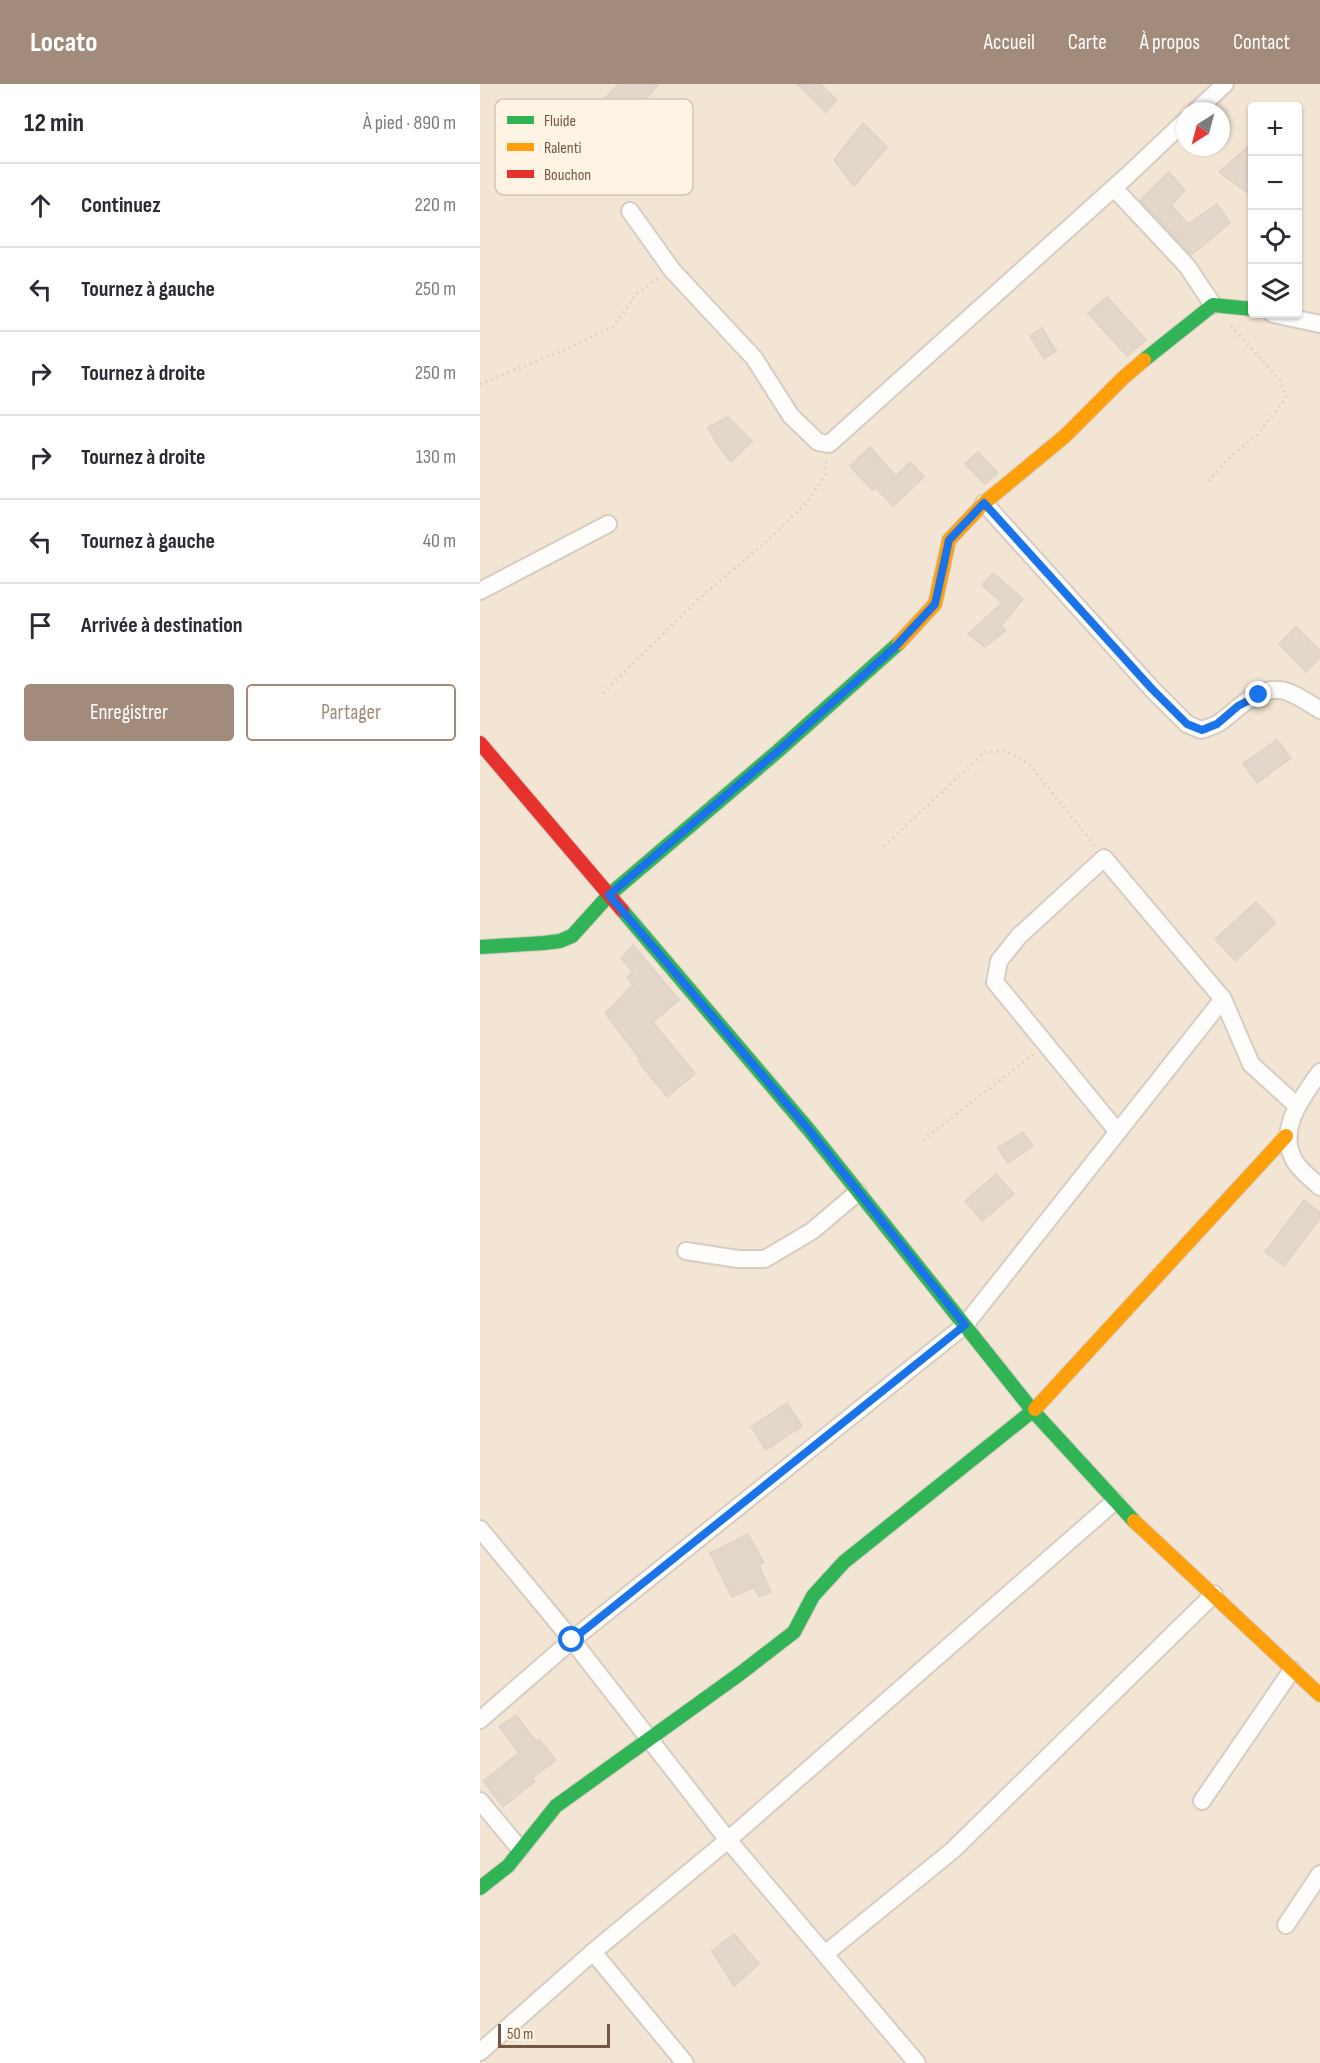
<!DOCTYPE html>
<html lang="fr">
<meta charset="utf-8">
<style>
:root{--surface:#fff;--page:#f7f7f7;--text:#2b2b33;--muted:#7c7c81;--line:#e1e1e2;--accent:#a28b7b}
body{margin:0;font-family:"Sofia Sans Condensed",sans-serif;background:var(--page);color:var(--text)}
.controls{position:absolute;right:18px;top:18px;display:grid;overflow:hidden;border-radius:6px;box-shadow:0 2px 4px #0004}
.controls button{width:54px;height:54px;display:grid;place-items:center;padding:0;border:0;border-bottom:2px solid var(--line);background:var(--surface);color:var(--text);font:30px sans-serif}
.compass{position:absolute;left:696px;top:18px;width:54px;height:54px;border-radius:50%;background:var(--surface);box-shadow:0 2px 4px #0004;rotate:216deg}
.scale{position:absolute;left:18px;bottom:15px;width:112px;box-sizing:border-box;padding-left:6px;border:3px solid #755543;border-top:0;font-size:16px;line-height:21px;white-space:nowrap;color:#755543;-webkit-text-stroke:4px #fff4e4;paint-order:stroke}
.stop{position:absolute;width:18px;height:18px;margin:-14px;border:4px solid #1a73e8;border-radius:50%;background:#fff}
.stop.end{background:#1a73e8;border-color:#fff;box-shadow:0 2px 6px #0008}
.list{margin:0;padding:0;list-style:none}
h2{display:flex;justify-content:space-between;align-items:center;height:78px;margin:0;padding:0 24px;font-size:26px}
h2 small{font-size:20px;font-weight:400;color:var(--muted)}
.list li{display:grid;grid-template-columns:39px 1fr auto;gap:18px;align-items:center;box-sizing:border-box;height:84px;padding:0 24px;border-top:2px solid var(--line)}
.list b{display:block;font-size:22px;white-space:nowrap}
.list em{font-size:20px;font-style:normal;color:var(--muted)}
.actions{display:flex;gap:12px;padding:18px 24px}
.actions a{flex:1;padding:14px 0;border:2px solid var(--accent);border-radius:6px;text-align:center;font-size:21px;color:var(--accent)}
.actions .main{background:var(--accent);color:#fff}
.icon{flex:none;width:33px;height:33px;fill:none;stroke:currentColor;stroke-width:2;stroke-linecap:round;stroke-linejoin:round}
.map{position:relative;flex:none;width:840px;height:1979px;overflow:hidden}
header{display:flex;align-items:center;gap:36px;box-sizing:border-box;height:84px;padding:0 30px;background:var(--accent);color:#fff}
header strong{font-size:28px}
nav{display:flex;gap:33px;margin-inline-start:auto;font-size:21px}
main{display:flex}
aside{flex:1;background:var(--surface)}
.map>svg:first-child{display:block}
.residential{fill:#f3e5d3;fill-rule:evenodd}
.building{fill:#e3d6cb;stroke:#dfd2c6;stroke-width:1.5}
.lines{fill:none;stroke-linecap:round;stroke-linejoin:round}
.street-casing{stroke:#d7ccc2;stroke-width:20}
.fast-casing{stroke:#d6cbc1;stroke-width:16}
.slow-casing{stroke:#d6cbc1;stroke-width:16}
.jam-casing{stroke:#d6cbc1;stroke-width:16}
.path{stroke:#d9cfca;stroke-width:3;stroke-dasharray:1.5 4.5;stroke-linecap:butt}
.street{stroke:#fefdfb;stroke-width:16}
.fast{stroke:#30b455;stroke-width:14}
.slow{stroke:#ff9f0a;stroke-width:14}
.jam{stroke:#e5322d;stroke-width:14}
.route{stroke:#1a73e8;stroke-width:8}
.key{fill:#fff4e4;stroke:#d6c4b4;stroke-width:1.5}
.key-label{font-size:16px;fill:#755543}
</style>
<header>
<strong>Locato</strong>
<nav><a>Accueil</a><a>Carte</a><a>À propos</a><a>Contact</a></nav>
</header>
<main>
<aside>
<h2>12 min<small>À pied · 890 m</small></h2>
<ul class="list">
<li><svg class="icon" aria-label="ahead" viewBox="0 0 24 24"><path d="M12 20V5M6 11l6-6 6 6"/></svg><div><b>Continuez</b></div><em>220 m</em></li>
<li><svg class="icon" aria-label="left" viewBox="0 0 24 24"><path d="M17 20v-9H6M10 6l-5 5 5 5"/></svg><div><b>Tournez à gauche</b></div><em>250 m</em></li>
<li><svg class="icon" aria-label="right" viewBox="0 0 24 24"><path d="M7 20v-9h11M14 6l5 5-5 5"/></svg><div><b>Tournez à droite</b></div><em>250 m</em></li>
<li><svg class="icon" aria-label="right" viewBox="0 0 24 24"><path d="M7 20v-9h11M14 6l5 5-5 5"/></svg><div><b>Tournez à droite</b></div><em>130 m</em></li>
<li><svg class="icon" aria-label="left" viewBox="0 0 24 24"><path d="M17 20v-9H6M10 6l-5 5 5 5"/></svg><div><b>Tournez à gauche</b></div><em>40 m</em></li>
<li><svg class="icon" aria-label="arrive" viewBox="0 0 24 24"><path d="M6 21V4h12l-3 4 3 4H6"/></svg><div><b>Arrivée à destination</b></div></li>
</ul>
<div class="actions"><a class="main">Enregistrer</a><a>Partager</a></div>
</aside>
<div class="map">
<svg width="840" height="1979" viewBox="0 0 840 1979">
<rect width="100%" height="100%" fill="#f6efe4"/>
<path class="residential" d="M 0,0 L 840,0 L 840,1979 L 0,1979 ZM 772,22 L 818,22 L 818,230 L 772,230 ZM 705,27 L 741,27 L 741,63 L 705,63 Z"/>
<g class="building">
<polygon points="139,0 179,0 154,27 163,36 145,55 114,25"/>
<polygon points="317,0 340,0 357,16 346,28"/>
<polygon points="383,39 407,63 374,102 354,76"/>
<polygon points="772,59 772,112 739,88"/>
<polygon points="689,88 705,107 691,121 708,140 737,120 750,139 711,171 660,116"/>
<polygon points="627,213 666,256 647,272 608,229"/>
<polygon points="562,244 576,267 564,275 550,252"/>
<polygon points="248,333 272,357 251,378 235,357 228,343"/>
<polygon points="390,363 416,392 430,378 444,393 413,422 395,403 392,406 370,382"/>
<polygon points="498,368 518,389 505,400 485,380"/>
<polygon points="513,489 543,515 521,542 526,546 505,563 488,550 522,519 502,501"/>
<polygon points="816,543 840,567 840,574 826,588 799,560"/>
<polygon points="797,656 811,674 777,699 763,680"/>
<polygon points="776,818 796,839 755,877 735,855"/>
<polygon points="153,861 199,916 173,938 215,990 187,1013 158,977 160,975 125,929 153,901 147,893 153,888 141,874"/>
<polygon points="543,1048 553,1062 528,1079 518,1064"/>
<polygon points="516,1090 534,1110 502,1137 485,1117"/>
<polygon points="824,1116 840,1129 840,1134 804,1182 785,1168"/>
<polygon points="307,1319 322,1342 286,1366 271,1343"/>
<polygon points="268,1450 284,1479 279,1481 291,1508 279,1513 274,1503 252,1513 230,1469"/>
<polygon points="36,1631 56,1657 59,1655 76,1676 52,1694 55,1697 23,1723 3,1697 39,1669 19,1643"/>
<polygon points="254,1850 279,1880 254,1902 232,1867"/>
</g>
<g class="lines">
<defs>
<g id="street">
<polyline points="716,27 745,0"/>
<polyline points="634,104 707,182 733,221"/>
<polyline points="150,127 192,186 274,274 311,332 338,358 349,360 648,91 705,37"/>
<polyline points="793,230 840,240"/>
<path d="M 504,419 L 672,605 L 707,640 L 721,646 C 727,644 734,642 739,639 C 756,627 775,604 799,606 C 813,607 828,619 840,626"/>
<polyline points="0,507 128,440"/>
<path d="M 840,988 C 822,1014 797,1044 814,1076 C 819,1086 832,1095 840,1103"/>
<polyline points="637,1047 515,898 519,877 539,852 624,774 743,915 771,980 817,1022"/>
<polyline points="206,1167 258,1175 285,1175 332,1147 378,1108"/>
<polyline points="0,1445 92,1556 248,1756 437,1979"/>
<polyline points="0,1636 92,1556 485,1241 743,915"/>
<polyline points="0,1717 40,1765"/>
<polyline points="722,1717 812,1586"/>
<polyline points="806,1841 840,1790"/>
<polyline points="113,1868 205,1979"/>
<polyline points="345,1870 473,1766 734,1510"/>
<polyline points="0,1968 113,1868 248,1756 635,1417"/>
</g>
<g id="fast">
<polyline points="664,276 733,221 772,225"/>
<polyline points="142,826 329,1046 553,1327 654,1437"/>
<polyline points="0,863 64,859 80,857 92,852 129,811 298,667 419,559"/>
<polyline points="0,1804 28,1782 76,1722 261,1589 314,1548 333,1512 364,1478 555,1325"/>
</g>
<g id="slow">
<polyline points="419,559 455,520 469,456 504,419 585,352 643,294 664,276"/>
<polyline points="555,1325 806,1052"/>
<polyline points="654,1437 840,1611"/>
</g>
<polyline id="jam" points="0,659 142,826"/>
</defs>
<use href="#street" class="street-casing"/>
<use href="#fast" class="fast-casing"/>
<use href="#slow" class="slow-casing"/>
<use href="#jam" class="jam-casing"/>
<g class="path">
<polyline points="0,300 89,264 133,243 157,209 180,193"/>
<polyline points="729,397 749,374 777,351 806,314 800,296 749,240"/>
<polyline points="123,609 223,511 287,457 327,418 345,391 347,373"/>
<polyline points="404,762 505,668 525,667 549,680 616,763"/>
<polyline points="443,1056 555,969"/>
</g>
<use href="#street" class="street"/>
<use href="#fast" class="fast"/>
<use href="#slow" class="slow"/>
<use href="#jam" class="jam"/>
</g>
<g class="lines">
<polyline class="route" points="92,1556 485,1241 329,1046 129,811 298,667 415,563 455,520 469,456 504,419 672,605 707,640 722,646 737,640 758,622 779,611"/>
</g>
<rect x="15" y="15" width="198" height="96" rx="9" class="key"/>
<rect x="27" y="32" width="27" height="8" fill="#30b455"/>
<rect x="27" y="59" width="27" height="8" fill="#ff9f0a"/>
<rect x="27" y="86" width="27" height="8" fill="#e5322d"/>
<g class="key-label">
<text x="64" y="42">Fluide</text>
<text x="64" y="69">Ralenti</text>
<text x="64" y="96">Bouchon</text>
</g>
</svg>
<div class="controls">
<button>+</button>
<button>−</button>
<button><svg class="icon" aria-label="locate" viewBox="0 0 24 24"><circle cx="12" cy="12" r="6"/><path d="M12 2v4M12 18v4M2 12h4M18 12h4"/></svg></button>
<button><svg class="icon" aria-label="layers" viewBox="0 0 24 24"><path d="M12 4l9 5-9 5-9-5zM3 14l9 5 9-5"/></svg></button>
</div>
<svg class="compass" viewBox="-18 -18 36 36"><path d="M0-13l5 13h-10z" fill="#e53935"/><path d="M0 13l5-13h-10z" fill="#7c7c81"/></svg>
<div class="scale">50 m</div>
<div class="stop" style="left:92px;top:1556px"></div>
<div class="stop end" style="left:779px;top:611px"></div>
</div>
</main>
